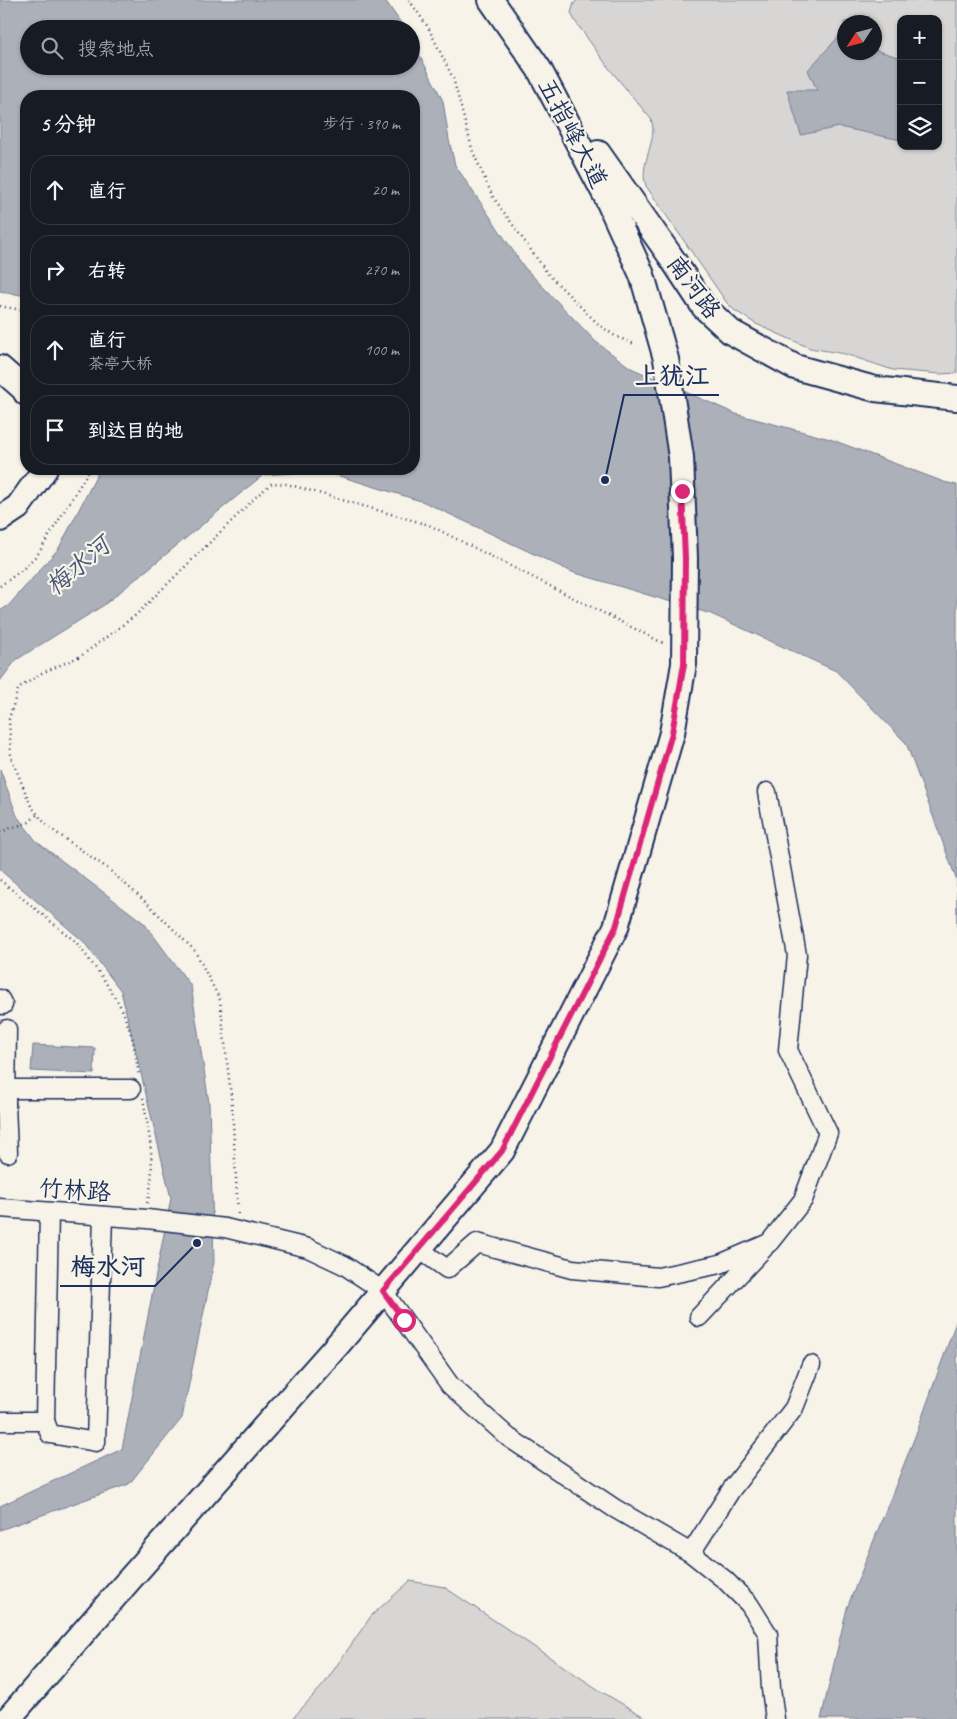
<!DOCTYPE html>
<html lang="zh">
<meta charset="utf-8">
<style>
:root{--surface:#171b24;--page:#20242c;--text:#f1f3f6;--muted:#9ea1a6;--line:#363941}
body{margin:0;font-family:Caveat,"LXGW WenKai TC",sans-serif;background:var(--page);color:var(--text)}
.controls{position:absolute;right:15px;top:15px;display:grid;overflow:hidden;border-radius:10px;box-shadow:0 1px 4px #0004}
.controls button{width:45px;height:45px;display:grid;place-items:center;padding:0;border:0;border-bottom:1px solid var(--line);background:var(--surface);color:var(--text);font:25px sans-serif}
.compass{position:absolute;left:837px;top:15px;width:45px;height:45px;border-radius:50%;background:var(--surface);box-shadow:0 1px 4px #0004;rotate:234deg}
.stop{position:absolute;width:15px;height:15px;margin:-11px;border:4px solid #db2777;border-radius:50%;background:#fff}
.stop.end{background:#db2777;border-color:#fff;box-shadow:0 1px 5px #0008}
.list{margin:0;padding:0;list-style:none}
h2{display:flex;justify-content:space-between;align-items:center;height:65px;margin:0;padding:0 20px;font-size:21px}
h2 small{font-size:16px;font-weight:400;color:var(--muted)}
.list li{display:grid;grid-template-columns:32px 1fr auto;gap:15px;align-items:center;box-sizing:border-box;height:70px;margin:0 10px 10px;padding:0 10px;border:1px solid var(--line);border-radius:20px}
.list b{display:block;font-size:19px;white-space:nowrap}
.list p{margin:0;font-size:16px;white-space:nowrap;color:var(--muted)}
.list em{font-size:16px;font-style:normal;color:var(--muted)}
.icon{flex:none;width:28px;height:28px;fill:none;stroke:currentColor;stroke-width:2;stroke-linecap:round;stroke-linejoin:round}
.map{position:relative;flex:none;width:957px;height:1719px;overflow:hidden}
.search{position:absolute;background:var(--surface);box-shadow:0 1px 4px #0004;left:20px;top:20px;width:400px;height:55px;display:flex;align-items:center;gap:12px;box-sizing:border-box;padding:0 18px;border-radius:28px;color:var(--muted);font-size:19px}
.panel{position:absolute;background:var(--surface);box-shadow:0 1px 4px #0004;left:20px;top:90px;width:400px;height:385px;border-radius:20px}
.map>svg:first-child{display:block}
.green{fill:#d7d6d4;stroke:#798299;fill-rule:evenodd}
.water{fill:#acb0b9;stroke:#727c95}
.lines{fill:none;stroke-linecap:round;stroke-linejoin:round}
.street-casing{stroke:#1b2f5e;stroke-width:21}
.secondary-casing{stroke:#1b2f5e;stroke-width:28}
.path{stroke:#1b2f5e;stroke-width:2.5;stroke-dasharray:1 4;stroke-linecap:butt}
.street{stroke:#f7f3e8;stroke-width:18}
.secondary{stroke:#f7f3e8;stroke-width:24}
.route{stroke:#db2777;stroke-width:6}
.labels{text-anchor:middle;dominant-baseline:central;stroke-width:4.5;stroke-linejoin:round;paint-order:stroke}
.street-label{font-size:24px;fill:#1b2f5e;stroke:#f7f3e8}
.water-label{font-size:25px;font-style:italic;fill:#465679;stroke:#f7f3e8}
.leader{fill:none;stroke:#1b2f5e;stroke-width:2}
.callout-dot{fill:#1b2f5e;stroke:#f7f3e8;stroke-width:2}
.callout-label{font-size:25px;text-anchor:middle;font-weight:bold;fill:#1b2f5e;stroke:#f7f3e8;stroke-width:4.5;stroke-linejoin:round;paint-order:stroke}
</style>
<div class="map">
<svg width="957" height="1719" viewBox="0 0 957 1719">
<rect width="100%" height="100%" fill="#f7f3e8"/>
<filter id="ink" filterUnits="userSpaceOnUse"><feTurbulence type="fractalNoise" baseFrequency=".02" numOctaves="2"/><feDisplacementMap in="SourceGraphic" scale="10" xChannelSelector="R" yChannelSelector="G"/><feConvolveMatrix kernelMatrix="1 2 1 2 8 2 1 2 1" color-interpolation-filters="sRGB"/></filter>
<g filter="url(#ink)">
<g class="green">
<path d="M 578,0 L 957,0 L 957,373 L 940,374 L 893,370 L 845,354 L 810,348 L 756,324 L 734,310 L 727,303 L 646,186 C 638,163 659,141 651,119 L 608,67 L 575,21 L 571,13 L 574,3 ZM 901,19 L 938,19 L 938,146 L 901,146 ZM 844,22 L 874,22 L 874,52 L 844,52 Z"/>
<polygon points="410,1581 444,1587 602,1692 648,1719 292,1719 324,1684 371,1616"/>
</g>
<g class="water">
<polygon points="0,0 385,0 405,29 29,29 29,66 411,66 411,38 443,101 449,140 455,165 524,267 596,342 631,368 736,414 830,439 944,482 957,485 957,927 957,881 906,743 836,671 711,614 572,572 424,502 323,471 263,475 104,605 16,660 0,681 0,611 9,605 59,548 100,469 414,469 414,96 26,96 26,296 0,291"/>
<polygon points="844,31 844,52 874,52 875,50 901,58 901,140 839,127 801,135 787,90 817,90 808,70"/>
<polygon points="0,769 17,816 37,842 144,923 191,986 209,1103 214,1262 182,1418 129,1484 0,1530 0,1506 122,1449 171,1198 121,991 83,941 0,870"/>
<polygon points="33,1045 95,1048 94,1074 31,1071"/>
<polygon points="957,1319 957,1719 821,1719 847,1608 916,1434"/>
</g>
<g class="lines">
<defs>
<g id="street">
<polyline points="0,999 3,1005"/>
<polyline points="6,1089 131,1089"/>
<polyline points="0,1104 6,1104 7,1029"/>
<polyline points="6,1104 8,1153"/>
<polyline points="0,1208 147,1219 225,1228 308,1248 344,1265 383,1291 450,1385 508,1437 614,1508 691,1553 725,1580 749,1604 768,1634 771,1689 775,1719"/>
<polyline points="419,1249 447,1269 477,1243 572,1269 658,1277 720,1264 769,1243 803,1200 828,1133 788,1050 797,955 767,792"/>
<polyline points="699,1317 764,1248"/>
<polyline points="0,1421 45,1421 50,1434 96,1442 103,1216"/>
<polyline points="45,1421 49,1212"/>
<polyline points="691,1553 731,1490 794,1408 811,1365"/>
</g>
<g id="secondary">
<polyline points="598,153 669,254 704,307 731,332 795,367 875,389 957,398"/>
<polyline points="0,368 24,389 26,393"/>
<polyline points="0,519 18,507 45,469"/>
<polyline points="8,1719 129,1580 339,1343 502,1151 616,927 672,733 684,664 685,558 681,457 666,359 642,275 607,198 539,69 491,0"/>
</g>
</defs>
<use href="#street" class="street-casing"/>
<use href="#secondary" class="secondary-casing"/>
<g class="path">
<polyline points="409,0 428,27 453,78 473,152 493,197 548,274 598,324 615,336 634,344"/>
<polyline points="0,306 26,311"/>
<polyline points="0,586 22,570 38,554 90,469"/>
<polyline points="0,832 29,822 37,815"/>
<polyline points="0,880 76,942 103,978 122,1009 133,1040 139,1076"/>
<path d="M 143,1098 C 149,1135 157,1167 147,1204"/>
<polyline points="238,1214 232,1105 220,1000 195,951 148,904 107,868 47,826 31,806 11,757 9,719 18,689 42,673 81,656 136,615 258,495 272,483 287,484 429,525 665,644"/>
</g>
<use href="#street" class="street"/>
<use href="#secondary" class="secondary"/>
</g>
</g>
<g class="lines" filter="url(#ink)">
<polyline class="route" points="404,1320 383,1291 502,1151 616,927 672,733 684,664 685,558 682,491"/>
</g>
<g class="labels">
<g class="street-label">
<text transform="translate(573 133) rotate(62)">五指峰大道</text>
<text transform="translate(694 287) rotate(53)">南河路</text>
<text transform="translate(75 1190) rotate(4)">竹林路</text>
</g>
<g class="water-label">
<text transform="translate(78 566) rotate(-40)">梅水河</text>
</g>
</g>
<path class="leader" d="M605 480L624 395H719M197 1243L155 1286H60"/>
<g class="callout-dot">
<circle cx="605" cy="480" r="5"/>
<circle cx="197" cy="1243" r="5"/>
</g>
<g class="callout-label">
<text x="672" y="384">上犹江</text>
<text x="108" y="1275">梅水河</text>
</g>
</svg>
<div class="controls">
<button>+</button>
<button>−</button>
<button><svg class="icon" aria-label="layers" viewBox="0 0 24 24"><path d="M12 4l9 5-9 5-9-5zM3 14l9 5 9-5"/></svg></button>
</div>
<svg class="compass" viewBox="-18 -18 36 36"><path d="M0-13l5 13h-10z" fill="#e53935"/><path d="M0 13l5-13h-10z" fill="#9ea1a6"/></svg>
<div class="stop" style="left:404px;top:1320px"></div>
<div class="stop end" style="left:682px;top:491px"></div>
<div class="search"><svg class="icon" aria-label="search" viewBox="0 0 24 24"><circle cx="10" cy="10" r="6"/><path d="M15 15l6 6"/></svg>搜索地点</div>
<section class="panel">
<h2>5 分钟<small>步行 · 390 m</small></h2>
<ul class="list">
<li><svg class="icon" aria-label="ahead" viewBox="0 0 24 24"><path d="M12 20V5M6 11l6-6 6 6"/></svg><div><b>直行</b></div><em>20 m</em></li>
<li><svg class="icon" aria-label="right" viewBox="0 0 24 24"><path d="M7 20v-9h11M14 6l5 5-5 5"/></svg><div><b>右转</b></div><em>270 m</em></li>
<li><svg class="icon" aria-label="ahead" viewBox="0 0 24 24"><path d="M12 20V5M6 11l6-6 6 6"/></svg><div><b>直行</b><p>茶亭大桥</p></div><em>100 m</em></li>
<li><svg class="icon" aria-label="arrive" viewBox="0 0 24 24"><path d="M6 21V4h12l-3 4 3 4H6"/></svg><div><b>到达目的地</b></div></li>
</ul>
</section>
</div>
